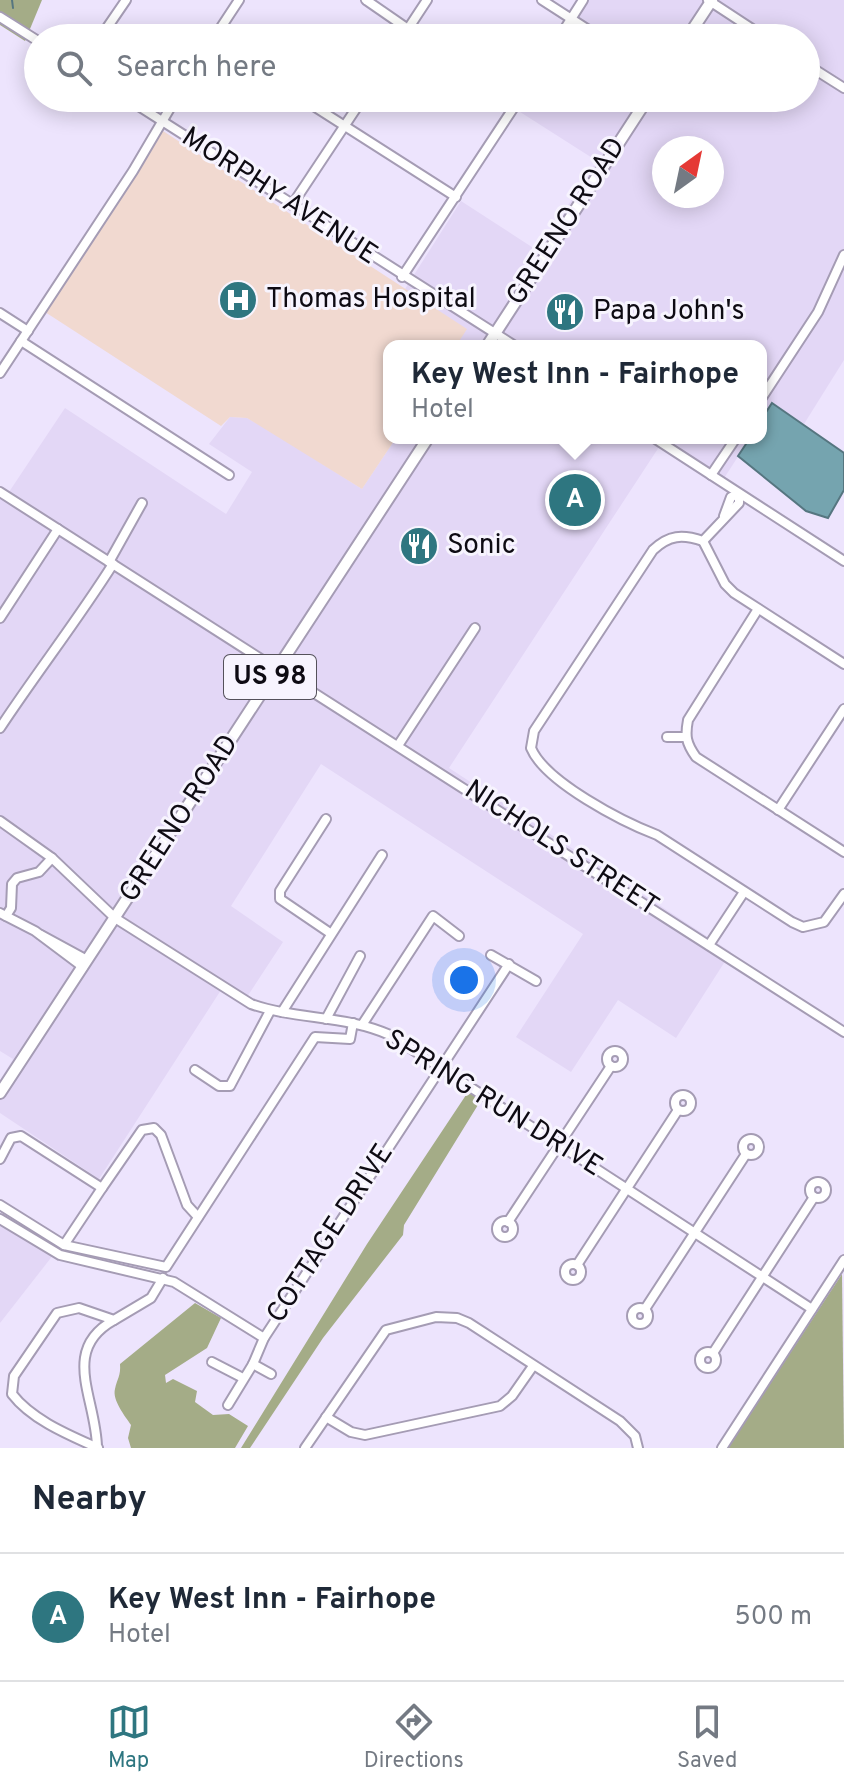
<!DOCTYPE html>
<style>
:root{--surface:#fff;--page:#f2f2f3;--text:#1f2937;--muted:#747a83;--line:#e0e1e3;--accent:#2e7680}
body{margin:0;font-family:Overpass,sans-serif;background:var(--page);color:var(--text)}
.compass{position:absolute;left:652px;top:136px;width:72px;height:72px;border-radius:50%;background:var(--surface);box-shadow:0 4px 20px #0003;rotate:33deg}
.you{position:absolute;left:464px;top:980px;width:28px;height:28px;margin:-20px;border:6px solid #fff;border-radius:50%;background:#1a73e8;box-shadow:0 0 0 12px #1a73e833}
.badge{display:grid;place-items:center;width:52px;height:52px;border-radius:50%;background:var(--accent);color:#fff;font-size:26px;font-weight:700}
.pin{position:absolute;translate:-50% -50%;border:4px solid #fff;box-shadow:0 2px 8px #0006}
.popup{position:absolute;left:383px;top:340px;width:384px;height:104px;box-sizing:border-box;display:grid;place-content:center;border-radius:16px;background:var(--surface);filter:drop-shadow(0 2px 6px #0005);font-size:26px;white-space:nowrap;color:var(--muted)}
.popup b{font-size:30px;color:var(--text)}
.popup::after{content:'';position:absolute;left:50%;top:100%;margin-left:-16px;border:16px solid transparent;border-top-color:var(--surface)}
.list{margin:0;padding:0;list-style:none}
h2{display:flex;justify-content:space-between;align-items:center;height:104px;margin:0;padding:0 32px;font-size:34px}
h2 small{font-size:26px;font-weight:400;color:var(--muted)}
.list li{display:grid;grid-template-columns:52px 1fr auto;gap:24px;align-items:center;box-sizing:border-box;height:128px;padding:0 32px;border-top:2px solid var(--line)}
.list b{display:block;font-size:30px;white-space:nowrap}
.list p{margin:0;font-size:26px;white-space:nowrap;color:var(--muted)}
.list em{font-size:26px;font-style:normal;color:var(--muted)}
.icon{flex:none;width:44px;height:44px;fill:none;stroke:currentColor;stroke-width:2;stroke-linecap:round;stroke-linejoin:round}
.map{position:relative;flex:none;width:844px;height:1448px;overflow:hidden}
.search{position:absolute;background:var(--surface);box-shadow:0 4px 20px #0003;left:24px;right:24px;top:24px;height:88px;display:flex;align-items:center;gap:20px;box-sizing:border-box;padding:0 28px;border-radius:44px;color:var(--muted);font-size:30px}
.sheet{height:232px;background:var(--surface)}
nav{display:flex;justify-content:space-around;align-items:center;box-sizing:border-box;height:112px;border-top:2px solid var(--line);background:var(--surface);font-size:22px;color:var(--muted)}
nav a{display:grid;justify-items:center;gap:4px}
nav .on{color:var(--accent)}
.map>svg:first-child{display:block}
.built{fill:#e3d7f6;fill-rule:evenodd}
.medical{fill:#f1d9d0}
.forest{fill:#a4ac87}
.water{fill:#75a4af;stroke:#567680;stroke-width:2}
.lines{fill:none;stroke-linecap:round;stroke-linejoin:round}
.stream{stroke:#567680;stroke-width:2}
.minor-casing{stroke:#a59cb4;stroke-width:12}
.major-casing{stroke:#a59cb4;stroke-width:14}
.minor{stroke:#fff;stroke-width:8}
.major{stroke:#fff;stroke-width:10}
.labels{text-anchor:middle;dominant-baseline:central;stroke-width:6;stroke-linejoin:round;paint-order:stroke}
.shield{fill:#f7f4fe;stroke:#54515a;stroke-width:2}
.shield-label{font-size:26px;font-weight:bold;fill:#0e0b13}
.street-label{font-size:28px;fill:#0e0b13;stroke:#f7f4fe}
.poi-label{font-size:28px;fill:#0e0b13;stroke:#f7f4fe;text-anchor:start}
</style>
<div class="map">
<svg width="844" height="1448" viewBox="0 0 844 1448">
<rect width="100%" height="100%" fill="#ede4fd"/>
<g class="built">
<path d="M 586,0 L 844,0 L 844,360 L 804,424 L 772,403 L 761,420 L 761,346 L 456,346 L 466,329 L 405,289 L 461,201 L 538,251 L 597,161 L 517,110 L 525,98 L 806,98 L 806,38 L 563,38 ZM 664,148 L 712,148 L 712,196 L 664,196 Z"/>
<polygon points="65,408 226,514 252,472 209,444 230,417 247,418 267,429 362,489 396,438 750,438 719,486 659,447 449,768 731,952 676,1038 618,1000 571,1072 516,1037 583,934 321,764 231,906 283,942 243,1003 221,990 99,1179 0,1113 0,1080 13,1059 0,1051 0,491 2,488 9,492"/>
<polygon points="0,1213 57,1250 0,1323"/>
</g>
<polygon class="medical" points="163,131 467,329 456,346 389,346 389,438 396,438 362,489 247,418 230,417 221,426 45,312"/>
<g class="forest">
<polygon points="0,0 42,0 25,41 0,25"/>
<polygon points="468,1092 481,1100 404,1225 403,1235 323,1338 250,1448 241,1448 367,1244"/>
<polygon points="842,1274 844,1448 728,1448"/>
<path d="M 195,1303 L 221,1318 L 207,1348 L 165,1375 L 166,1383 L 173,1379 L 197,1391 L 195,1402 L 213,1415 L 229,1414 L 248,1426 L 235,1448 L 131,1448 L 128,1438 L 131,1425 C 125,1416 112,1400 115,1389 C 117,1379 121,1376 120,1364 Z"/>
</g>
<polygon class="water" points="772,403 844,453 844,490 828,518 806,511 738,456 750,438 761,438 761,420"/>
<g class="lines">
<polyline class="stream" points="12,0 13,8"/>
<defs>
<g id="minor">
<polyline points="366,0 421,38"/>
<polyline points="542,0 601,38"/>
<polyline points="708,0 766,38"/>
<polyline points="0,17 38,41"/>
<polyline points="100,38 126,0"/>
<polyline points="214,38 239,0"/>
<polyline points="402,38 427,0"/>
<polyline points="559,38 583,0"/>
<polyline points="806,64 844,88"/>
<polyline points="126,98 515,346"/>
<polyline points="301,98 456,197"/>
<polyline points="292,205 363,98"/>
<polyline points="402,277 520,98"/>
<polyline points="0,313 28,331"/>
<polyline points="21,341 229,475"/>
<polyline points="0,373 133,171 176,98"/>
<polyline points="761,399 818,312 844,255"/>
<polyline points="654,438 844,561"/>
<polyline points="711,475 736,438"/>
<polyline points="0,492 844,1032"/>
<path d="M 739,494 L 739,503 L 703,541 C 682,534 669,535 653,550 L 534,731 L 531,748 C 545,782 623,822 657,835 L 792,922 L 803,927 L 824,922 L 844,894"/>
<polyline points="724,516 731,497 739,494"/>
<polyline points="703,541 725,584 734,593 844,664"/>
<polyline points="109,562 142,503"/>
<path d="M 758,609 L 688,720 C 685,736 686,743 696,757 L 844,852"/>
<polyline points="0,618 58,529"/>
<path d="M 0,728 C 37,672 77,621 113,564"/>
<polyline points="667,737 685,737"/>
<polyline points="399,744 475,628"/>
<polyline points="778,810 844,709"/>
<polyline points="326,819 280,891 280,899 330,933"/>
<path d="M 0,821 L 52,858 L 115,918 L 251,1004 C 296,1020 346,1015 390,1035 L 812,1309"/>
<polyline points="0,913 35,931 83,967"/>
<polyline points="6,916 11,908 12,884 17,878 39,872 52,858"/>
<polyline points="41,935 87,960"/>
<polyline points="709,945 744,892"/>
<polyline points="491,955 536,981"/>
<polyline points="282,1012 382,855"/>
<polyline points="326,1019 360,956"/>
<polyline points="362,1025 433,916 459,936"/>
<circle cx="615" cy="1059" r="8"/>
<polyline points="195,1070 219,1086 230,1086 270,1011"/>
<circle cx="683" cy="1103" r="8"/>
<circle cx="751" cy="1147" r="8"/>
<polyline points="0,1159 11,1138 21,1136 102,1188 142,1130 154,1128 161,1135 187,1205 198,1217"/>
<circle cx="818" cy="1190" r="8"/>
<polyline points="0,1205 64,1245 166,1267 315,1037 350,1039 353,1023"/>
<polyline points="0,1219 60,1255 174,1282 264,1338"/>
<circle cx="505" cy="1229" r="8"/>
<polyline points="508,1222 611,1066"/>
<polyline points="64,1245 102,1188"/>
<circle cx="573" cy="1272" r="8"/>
<polyline points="577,1265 678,1110"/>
<circle cx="640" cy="1316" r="8"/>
<polyline points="645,1309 746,1154"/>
<circle cx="708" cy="1360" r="8"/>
<polyline points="713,1353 814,1197"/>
<polyline points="212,1362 243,1378"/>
<polyline points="253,1364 271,1374"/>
<polyline points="228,1405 253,1364 264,1338 509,964"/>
<polyline points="326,1417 351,1432 365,1435 500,1406 512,1396 533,1366"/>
<path d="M 97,1447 C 96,1398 60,1350 114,1320"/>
<path d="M 98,1448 C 69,1435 32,1420 12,1394 L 14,1376 L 57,1313 L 79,1308 L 114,1320 L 151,1298 L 163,1278"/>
<polyline points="305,1448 386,1330 436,1317 457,1318 469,1323 620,1421 635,1436 638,1448"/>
<polyline points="722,1448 844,1260"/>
</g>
<g id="major">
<polyline points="687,38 712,0"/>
<polyline points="487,346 648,98"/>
<polyline points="0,1093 428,438"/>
</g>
</defs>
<use href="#minor" class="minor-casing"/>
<use href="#major" class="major-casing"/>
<use href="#minor" class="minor"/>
<use href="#major" class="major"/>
</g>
<defs>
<symbol id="hospital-disc" viewBox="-11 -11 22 22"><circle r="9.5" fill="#2e7680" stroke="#f7f4fe"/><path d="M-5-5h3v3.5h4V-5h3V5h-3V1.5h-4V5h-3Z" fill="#fff"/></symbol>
<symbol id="restaurant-disc" viewBox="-11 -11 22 22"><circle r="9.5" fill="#2e7680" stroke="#f7f4fe"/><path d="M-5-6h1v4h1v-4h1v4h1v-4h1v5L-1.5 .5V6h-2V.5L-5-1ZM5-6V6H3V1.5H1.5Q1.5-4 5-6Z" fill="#fff"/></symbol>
</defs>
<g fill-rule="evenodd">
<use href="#hospital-disc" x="216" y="278" width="44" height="44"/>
<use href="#restaurant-disc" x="543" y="290" width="44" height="44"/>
<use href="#restaurant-disc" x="397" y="524" width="44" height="44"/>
</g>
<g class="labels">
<rect class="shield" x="224" y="655" width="92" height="44" rx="6"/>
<g class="shield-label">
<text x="270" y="677">US 98</text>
</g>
<g class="street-label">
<text transform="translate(279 197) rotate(33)">MORPHY AVENUE</text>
<text transform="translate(567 222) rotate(-57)">GREENO ROAD</text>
<text transform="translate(180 819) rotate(-57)">GREENO ROAD</text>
<text transform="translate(561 849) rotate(33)">NICHOLS STREET</text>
<text transform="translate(493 1104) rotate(32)">SPRING RUN DRIVE</text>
<text transform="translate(331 1234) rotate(-57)">COTTAGE DRIVE</text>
</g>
<g class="poi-label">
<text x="266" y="300">Thomas Hospital</text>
<text x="593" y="312">Papa John's</text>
<text x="447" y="546">Sonic</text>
</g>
</g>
</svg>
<svg class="compass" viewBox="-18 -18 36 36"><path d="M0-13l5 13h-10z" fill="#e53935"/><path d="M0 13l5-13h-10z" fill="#747a83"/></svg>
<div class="you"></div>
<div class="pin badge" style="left:575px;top:500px">A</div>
<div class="popup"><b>Key West Inn - Fairhope</b>Hotel</div>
<div class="search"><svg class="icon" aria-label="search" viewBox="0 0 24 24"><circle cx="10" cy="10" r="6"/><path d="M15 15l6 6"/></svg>Search here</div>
</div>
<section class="sheet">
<h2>Nearby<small></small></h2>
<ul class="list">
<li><span class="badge">A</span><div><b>Key West Inn - Fairhope</b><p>Hotel</p></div><em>500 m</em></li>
</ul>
</section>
<nav>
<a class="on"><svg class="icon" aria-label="map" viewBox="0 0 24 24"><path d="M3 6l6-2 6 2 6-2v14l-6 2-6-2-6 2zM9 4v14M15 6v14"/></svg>Map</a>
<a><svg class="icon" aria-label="directions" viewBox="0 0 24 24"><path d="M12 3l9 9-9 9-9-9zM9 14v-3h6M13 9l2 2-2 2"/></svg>Directions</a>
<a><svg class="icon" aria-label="saved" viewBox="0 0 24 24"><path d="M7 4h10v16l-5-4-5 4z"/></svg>Saved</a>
</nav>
